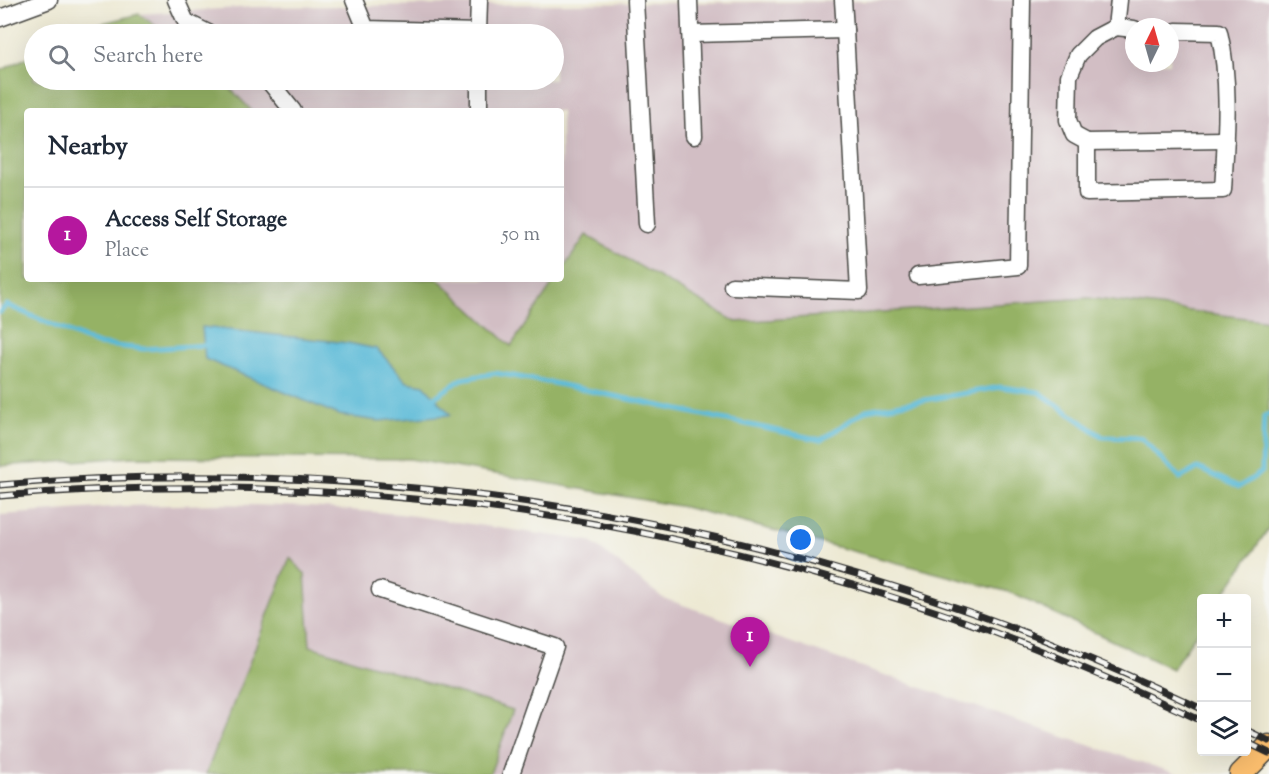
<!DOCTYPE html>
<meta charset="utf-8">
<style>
:root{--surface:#fff;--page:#f2f2f3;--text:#1f2937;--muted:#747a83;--line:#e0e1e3;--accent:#b5179e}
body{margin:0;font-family:"Sorts Mill Goudy",serif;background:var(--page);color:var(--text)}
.controls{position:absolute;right:18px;bottom:18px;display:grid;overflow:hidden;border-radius:6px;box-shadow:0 6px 24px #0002}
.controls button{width:54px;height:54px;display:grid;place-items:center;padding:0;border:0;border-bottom:2px solid var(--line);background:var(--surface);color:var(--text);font:30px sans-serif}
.compass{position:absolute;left:1125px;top:18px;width:54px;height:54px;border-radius:50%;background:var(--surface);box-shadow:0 6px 24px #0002;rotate:5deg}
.you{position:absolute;left:801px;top:540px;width:21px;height:21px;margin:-15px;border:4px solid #fff;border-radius:50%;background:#1a73e8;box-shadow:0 0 0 9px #1a73e833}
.badge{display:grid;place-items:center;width:39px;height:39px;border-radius:50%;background:var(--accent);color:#fff;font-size:20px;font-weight:700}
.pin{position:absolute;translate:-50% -50px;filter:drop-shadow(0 2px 3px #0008)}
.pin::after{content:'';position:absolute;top:32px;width:21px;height:18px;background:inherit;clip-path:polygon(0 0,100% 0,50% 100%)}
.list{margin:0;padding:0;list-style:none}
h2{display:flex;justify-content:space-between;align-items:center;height:78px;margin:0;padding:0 24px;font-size:26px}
h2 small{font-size:20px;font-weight:400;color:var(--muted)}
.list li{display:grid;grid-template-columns:39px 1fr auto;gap:18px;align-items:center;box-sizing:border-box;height:96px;padding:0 24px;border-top:2px solid var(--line)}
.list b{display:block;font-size:22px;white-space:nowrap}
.list p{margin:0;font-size:20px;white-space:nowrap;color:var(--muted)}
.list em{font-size:20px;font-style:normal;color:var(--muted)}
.icon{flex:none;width:33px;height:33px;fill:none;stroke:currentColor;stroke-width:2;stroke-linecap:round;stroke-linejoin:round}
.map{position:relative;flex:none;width:1269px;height:774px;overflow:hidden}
.search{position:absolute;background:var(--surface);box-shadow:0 6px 24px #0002;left:24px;top:24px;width:540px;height:66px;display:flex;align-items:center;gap:15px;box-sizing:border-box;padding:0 21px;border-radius:33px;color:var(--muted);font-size:22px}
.panel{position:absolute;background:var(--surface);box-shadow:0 6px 24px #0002;left:24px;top:108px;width:540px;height:174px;border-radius:6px}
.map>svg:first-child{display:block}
.industrial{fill:#d2bec4;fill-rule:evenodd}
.forest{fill:#95b265;stroke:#606e48;stroke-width:1.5}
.water{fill:#58b9d7;stroke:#427281;stroke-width:1.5}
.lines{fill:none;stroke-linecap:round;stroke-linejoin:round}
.stream{stroke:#58b9d7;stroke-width:5}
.minor-casing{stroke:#484844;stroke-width:19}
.major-casing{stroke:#484844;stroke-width:25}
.minor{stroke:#fff;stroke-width:16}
.major{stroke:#fbbe6e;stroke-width:22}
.rail-casing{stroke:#2b2b2b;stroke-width:7}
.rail{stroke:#f6f6f2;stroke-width:4.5;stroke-dasharray:14;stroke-linecap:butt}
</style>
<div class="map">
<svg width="1269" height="774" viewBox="0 0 1269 774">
<rect width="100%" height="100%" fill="#f6f6f2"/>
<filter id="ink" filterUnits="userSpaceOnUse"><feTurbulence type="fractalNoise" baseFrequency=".0167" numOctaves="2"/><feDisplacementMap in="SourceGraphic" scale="12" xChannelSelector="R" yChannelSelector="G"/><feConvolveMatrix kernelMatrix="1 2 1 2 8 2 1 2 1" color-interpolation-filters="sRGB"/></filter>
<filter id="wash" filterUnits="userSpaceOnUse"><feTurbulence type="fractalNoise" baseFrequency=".008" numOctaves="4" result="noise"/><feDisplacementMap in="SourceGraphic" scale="24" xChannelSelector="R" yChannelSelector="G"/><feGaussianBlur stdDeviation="1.35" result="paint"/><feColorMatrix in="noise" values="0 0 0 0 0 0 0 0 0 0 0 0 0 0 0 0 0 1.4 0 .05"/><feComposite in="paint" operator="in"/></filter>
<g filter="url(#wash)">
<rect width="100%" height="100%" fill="#ede9d3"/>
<g class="industrial">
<path d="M 968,0 L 1269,0 L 1269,321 L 1088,298 L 736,322 L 586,236 L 561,272 L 561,111 L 252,111 L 222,80 L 554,80 L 554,34 L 167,34 L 139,14 L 253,7 ZM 1134,27 L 1170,27 L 1170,63 L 1134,63 Z"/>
<polygon points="438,279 556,279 511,346"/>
<polygon points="222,504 311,507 400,514 590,541 663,598 1058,735 1178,774 490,774 513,710 309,646 305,574 290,558 206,774 0,774 0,515 125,506"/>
</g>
<g class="forest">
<polygon points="139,14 167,34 73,34 91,26"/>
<polygon points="34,54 34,80 222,80 252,111 27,111 27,279 438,279 511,346 556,279 561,279 561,272 586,235 736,322 1088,298 1269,321 1269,528 1221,598 1202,598 1201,627 1172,669 1009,592 684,507 409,459 133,457 0,466 0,71"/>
<polygon points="290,558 305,574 310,646 513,710 490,774 206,774"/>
</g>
<polygon class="water" points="202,327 348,343 377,349 407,382 424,385 451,415 378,421 339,415 205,359"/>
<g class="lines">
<g class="stream">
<polyline points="0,312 7,305 96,344 144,349 208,345"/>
<polyline points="428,397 435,397 462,379 495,373 553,383 821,440 866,410 1001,387 1039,392 1103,437 1141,438 1180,478 1198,468 1239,487 1262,472 1264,416 1269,414"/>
</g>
</g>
</g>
<g filter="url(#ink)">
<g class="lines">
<defs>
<g id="minor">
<polyline points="176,0 186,22 210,34"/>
<polyline points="354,0 366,29 478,32"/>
<polyline points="635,0 647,224"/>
<polyline points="689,0 694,136"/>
<path d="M 1119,0 L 1116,27 L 1095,38 L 1078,55 L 1069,76 L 1068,120 L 1074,135 L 1087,142 L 1087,193 L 1223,190 C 1226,138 1231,83 1219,32 L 1176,31"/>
<polyline points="0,18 49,0"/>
<polyline points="1116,27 1134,29"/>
<polyline points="478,34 479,0"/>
<polyline points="691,34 845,30 843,0"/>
<polyline points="268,80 293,111"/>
<polyline points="479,80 479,111"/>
<polyline points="1087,142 1226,140"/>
<polyline points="918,276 1018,266 1022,0"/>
<polyline points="732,286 859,291 845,30"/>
<polyline points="380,590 555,647 511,774"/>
</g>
<polyline id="major" points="1241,774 1269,746"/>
</defs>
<use href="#minor" class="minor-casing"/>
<use href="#major" class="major-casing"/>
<use href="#minor" class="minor"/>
<use href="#major" class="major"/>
<defs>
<g id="rail">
<path d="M 0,485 C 323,457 655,501 961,609 C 1043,637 1123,672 1202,709"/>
<path d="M 0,496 C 320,468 652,512 955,618 C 1039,648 1121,683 1202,721"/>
<polyline points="1246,730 1269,741"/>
<polyline points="1246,742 1269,753"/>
</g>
</defs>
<use href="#rail" class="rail-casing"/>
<use href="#rail" class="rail"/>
</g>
</g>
</svg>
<div class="controls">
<button>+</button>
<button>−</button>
<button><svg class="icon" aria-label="layers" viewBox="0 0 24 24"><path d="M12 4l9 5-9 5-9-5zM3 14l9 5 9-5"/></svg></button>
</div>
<svg class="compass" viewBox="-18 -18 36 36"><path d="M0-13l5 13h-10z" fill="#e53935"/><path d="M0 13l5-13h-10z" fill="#747a83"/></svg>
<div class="you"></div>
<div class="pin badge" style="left:750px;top:667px">1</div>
<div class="search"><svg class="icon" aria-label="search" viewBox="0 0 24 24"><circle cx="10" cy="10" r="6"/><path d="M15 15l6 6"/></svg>Search here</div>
<section class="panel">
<h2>Nearby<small></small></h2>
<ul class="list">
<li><span class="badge">1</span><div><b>Access Self Storage</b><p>Place</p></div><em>50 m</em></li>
</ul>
</section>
</div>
